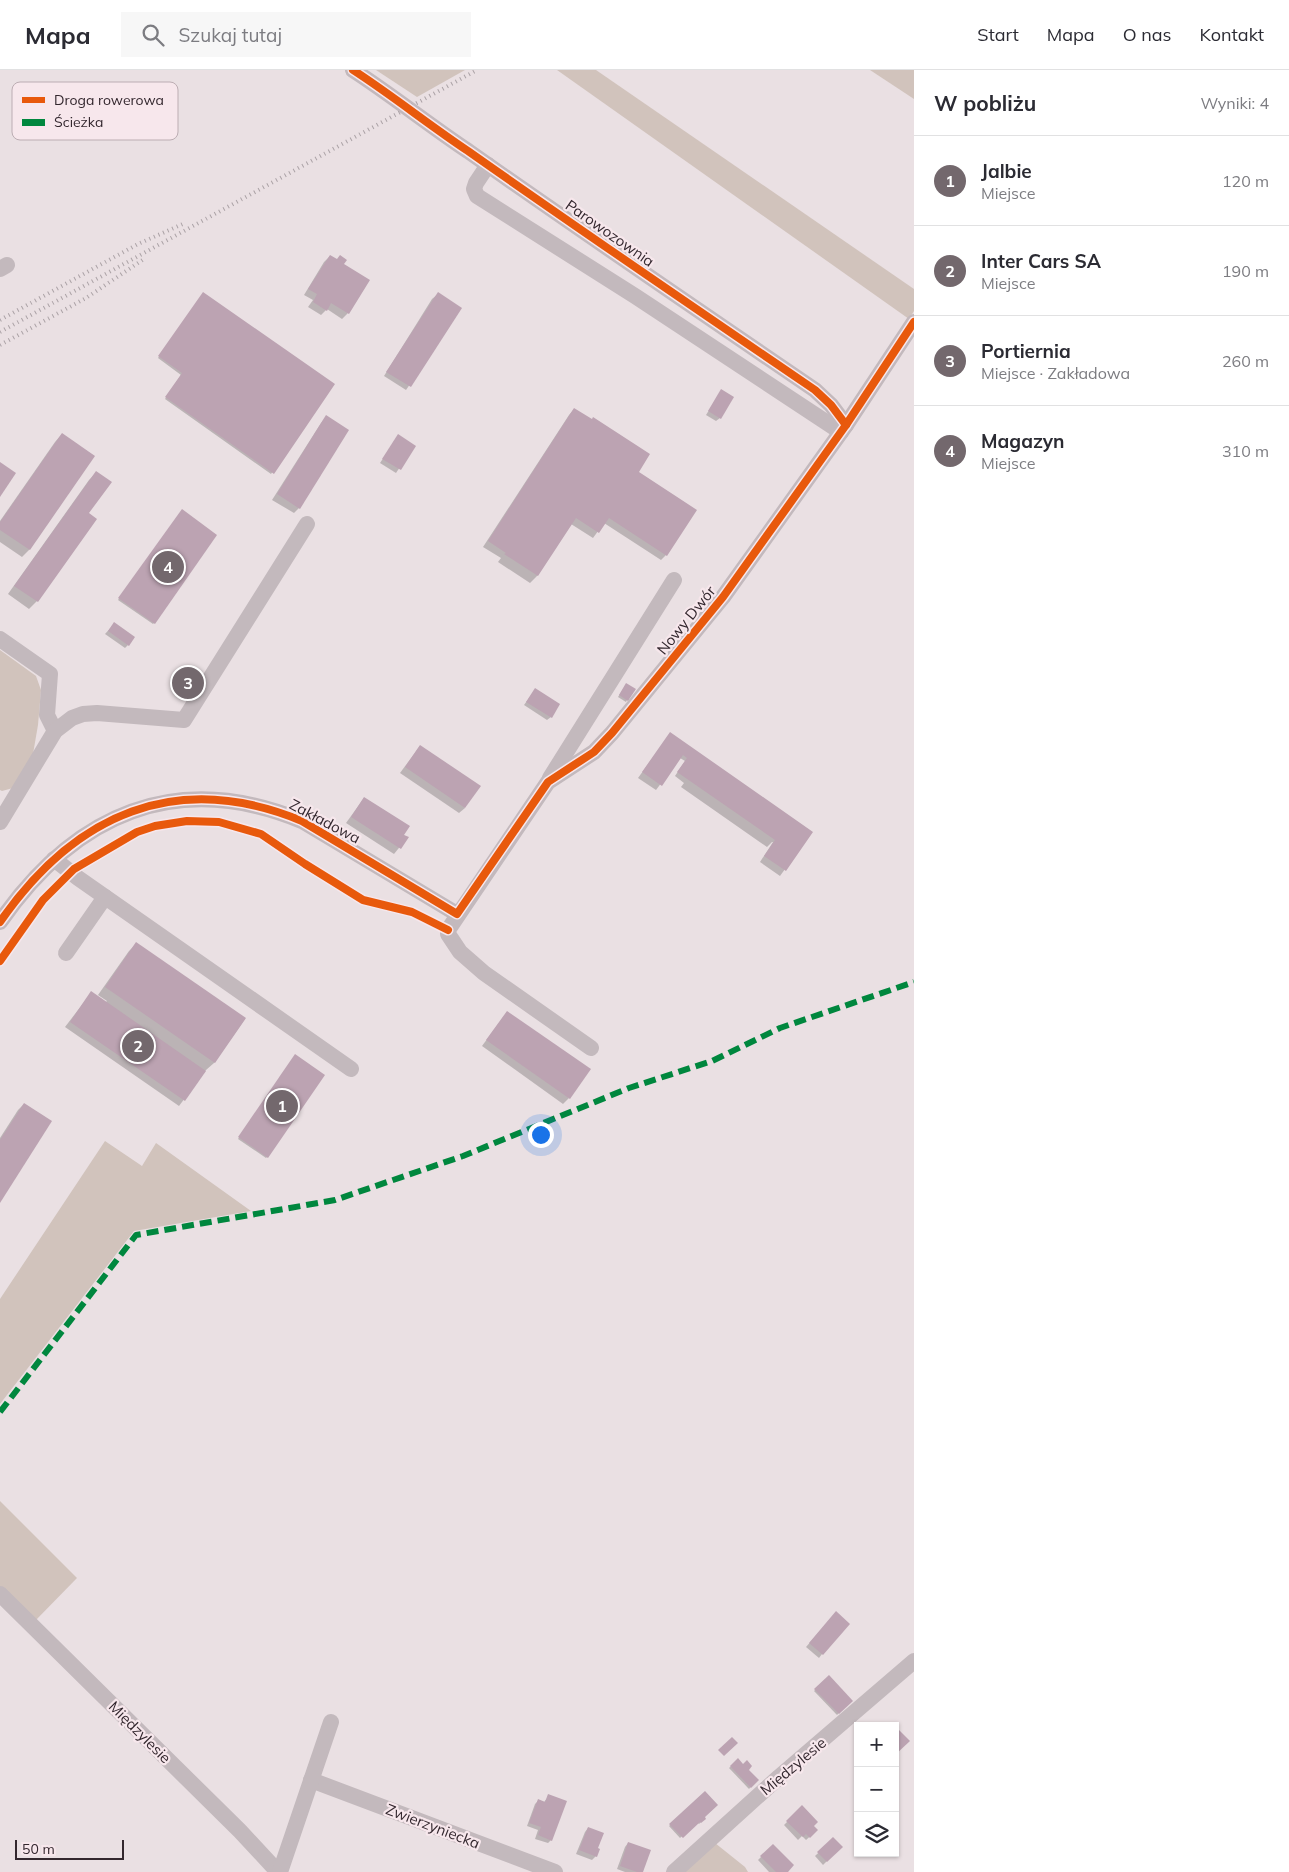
<!DOCTYPE html>
<html lang="pl">
<meta charset="utf-8">
<style>
:root{--surface:#fff;--page:#f7f7f7;--text:#2b2b33;--muted:#7c7c81;--line:#e1e1e2;--accent:#73686d}
body{margin:0;font-family:Mulish,sans-serif;background:var(--page);color:var(--text)}
.controls{position:absolute;right:15px;bottom:15px;display:grid;overflow:hidden;border-radius:0px;box-shadow:0 1px 4px #0004}
.controls button{width:45px;height:45px;display:grid;place-items:center;padding:0;border:0;border-bottom:1px solid var(--line);background:var(--surface);color:var(--text);font:25px sans-serif}
.scale{position:absolute;left:15px;bottom:12px;width:109px;box-sizing:border-box;padding-left:5px;border:2px solid #33272e;border-top:0;font-size:14px;line-height:18px;white-space:nowrap;color:#33272e;-webkit-text-stroke:4px #f7e7ec;paint-order:stroke}
.you{position:absolute;left:540px;top:1064px;width:18px;height:18px;margin:-12px;border:4px solid #fff;border-radius:50%;background:#1a73e8;box-shadow:0 0 0 8px #1a73e833}
.badge{display:grid;place-items:center;width:32px;height:32px;border-radius:50%;background:var(--accent);color:#fff;font-size:16px;font-weight:700}
.pin{position:absolute;translate:-50% -50%;border:2px solid #fff;box-shadow:0 1px 5px #0006}
.list{margin:0;padding:0;list-style:none}
h2{display:flex;justify-content:space-between;align-items:center;height:65px;margin:0;padding:0 20px;font-size:21px}
h2 small{font-size:16px;font-weight:400;color:var(--muted)}
.list li{display:grid;grid-template-columns:32px 1fr auto;gap:15px;align-items:center;box-sizing:border-box;height:90px;padding:0 20px;border-top:1px solid var(--line)}
.list b{display:block;font-size:19px;white-space:nowrap}
.list p{margin:0;font-size:16px;white-space:nowrap;color:var(--muted)}
.list em{font-size:16px;font-style:normal;color:var(--muted)}
.icon{flex:none;width:28px;height:28px;fill:none;stroke:currentColor;stroke-width:2;stroke-linecap:round;stroke-linejoin:round}
.map{position:relative;flex:none;width:914px;height:1802px;overflow:hidden}
header{display:flex;align-items:center;gap:30px;box-sizing:border-box;height:70px;padding:0 25px;background:var(--surface);border-bottom:1px solid var(--line)}
header strong{font-size:24px}
nav{display:flex;gap:28px;margin-inline-start:auto;font-size:18px}
.search{width:350px;height:45px;background:var(--page);display:flex;align-items:center;gap:12px;box-sizing:border-box;padding:0 18px;border-radius:0px;color:var(--muted);font-size:19px}
main{display:flex}
aside{flex:1;background:var(--surface)}
.map>svg:first-child{display:block}
.green{fill:#d1c3bc}
.shadow{fill:#0003}
.building{fill:#bca3b2}
.lines{fill:none;stroke-linecap:round;stroke-linejoin:round}
.minor{stroke:#c3b9bd;stroke-width:16}
.rail{stroke:#aba2a6;stroke-width:4;stroke-dasharray:1 4;stroke-linecap:butt}
.quiet{stroke:#00873e;stroke-width:6;stroke-dasharray:12 6;stroke-linecap:butt}
.cycleway-casing{stroke:#f7e7ec;stroke-width:11}
.cycleway{stroke:#e8590c;stroke-width:8}
.labels{text-anchor:middle;dominant-baseline:central;stroke-width:4.5;stroke-linejoin:round;paint-order:stroke}
.street-label{font-size:15px;fill:#33272e;stroke:#f7e7ec}
.key{fill:#f7e7ec;stroke:#bcadb3;stroke-width:1}
.key-label{font-size:14px;fill:#33272e}
</style>
<header>
<strong>Mapa</strong>
<div class="search"><svg class="icon" aria-label="search" viewBox="0 0 24 24"><circle cx="10" cy="10" r="6"/><path d="M15 15l6 6"/></svg>Szukaj tutaj</div>
<nav><a>Start</a><a>Mapa</a><a>O nas</a><a>Kontakt</a></nav>
</header>
<main>
<div class="map">
<svg width="914" height="1802" viewBox="0 0 914 1802">
<rect width="100%" height="100%" fill="#eae0e3"/>
<g class="green">
<polygon points="376,0 465,0 417,27"/>
<polygon points="557,0 596,0 914,219 914,241 909,249"/>
<polygon points="870,0 914,0 914,29"/>
<polygon points="0,580 36,606 41,620 38,655 33,684 13,718 2,721 0,720"/>
<polygon points="105,1071 142,1096 156,1073 251,1141 134,1161 0,1334 0,1229"/>
<polygon points="0,1431 77,1508 34,1552 0,1519"/>
<polygon points="715,1773 745,1797 748,1802 683,1802"/>
</g>
<g class="shadow">
<polygon points="330,186 368,210 348,243 342,249 327,239 321,245 308,237 313,230 304,225 324,192"/>
<polygon points="438,224 424,294 406,320 384,306 432,229"/>
<polygon points="202,225 333,315 271,404 165,329 181,305 158,288"/>
<polygon points="721,321 720,348 716,351 706,345"/>
<polygon points="574,339 637,403 666,485 661,490 604,453 593,468 571,454 537,506 530,513 498,492 501,488 483,477 569,345"/>
<polygon points="326,347 299,438 294,443 272,430 321,353"/>
<polygon points="62,364 94,386 29,480 22,487 0,472 0,451 55,372"/>
<polygon points="398,366 414,376 396,403 380,393"/>
<polygon points="97,402 87,443 95,449 37,531 29,539 8,524 89,410"/>
<polygon points="181,442 154,553 153,554 118,530"/>
<polygon points="114,554 128,575 125,578 105,564"/>
<polygon points="186,608 189,620 188,621 181,616"/>
<polygon points="625,616 627,630 626,632 618,627"/>
<polygon points="535,620 551,647 547,650 524,635"/>
<polygon points="670,664 812,762 780,806 760,792 773,772 772,772 767,777 681,717 684,713 675,706 685,691 680,688 656,720 638,708"/>
<polygon points="420,676 465,738 459,743 400,703"/>
<polygon points="364,728 407,768 394,784 346,753"/>
<polygon points="136,874 245,949 214,993 206,1000 179,1036 65,957 91,923 105,933 107,931 98,925 129,881"/>
<polygon points="507,942 569,1028 563,1034 482,976"/>
<polygon points="294,987 267,1087 266,1088 238,1069"/>
<polygon points="24,1034 0,1130 0,1068 18,1040"/>
<polygon points="833,1546 822,1584 819,1588 806,1577"/>
<polygon points="829,1607 851,1630 837,1645 814,1621"/>
<polygon points="738,1690 757,1710 749,1719 729,1698"/>
<polygon points="705,1722 704,1749 699,1754 697,1752 680,1768 669,1756"/>
<polygon points="549,1726 551,1770 548,1773 535,1769 538,1760 527,1756 535,1734 539,1730 544,1732"/>
<polygon points="802,1737 812,1756 817,1760 806,1770 802,1766 798,1770 784,1755"/>
<polygon points="588,1758 596,1786 592,1790 576,1784 585,1762"/>
<polygon points="833,1769 841,1777 823,1795 815,1786"/>
<polygon points="628,1773 642,1802 625,1802 617,1799 625,1777"/>
<polygon points="773,1775 786,1802 769,1802 758,1790"/>
</g>
<g class="building">
<polygon points="330,185 337,189 340,185 347,190 344,194 370,210 349,244 331,233 327,241 313,232 317,224 308,219"/>
<polygon points="203,222 335,314 274,404 165,327 182,303 158,286"/>
<polygon points="438,222 462,238 411,317 386,302"/>
<polygon points="721,319 734,327 721,349 708,341"/>
<polygon points="574,338 592,349 593,347 650,384 639,402 697,440 667,486 609,448 599,463 576,448 538,506 504,484 506,483 488,471"/>
<polygon points="326,345 349,360 300,439 277,424"/>
<polygon points="62,363 95,386 30,480 0,460 0,452"/>
<polygon points="398,364 416,376 401,400 382,389"/>
<polygon points="0,392 16,403 0,427"/>
<polygon points="96,401 112,412 89,443 97,449 38,532 14,516"/>
<polygon points="182,439 217,465 155,554 118,528"/>
<polygon points="114,552 135,567 129,576 108,561"/>
<polygon points="187,606 196,611 190,621 181,615"/>
<polygon points="626,613 636,619 628,631 619,625"/>
<polygon points="535,618 560,634 552,648 526,632"/>
<polygon points="670,662 813,762 786,801 764,786 775,770 677,702 687,688 683,685 662,716 642,702"/>
<polygon points="420,675 481,716 465,738 405,697"/>
<polygon points="364,727 410,756 404,765 409,767 401,779 351,747"/>
<polygon points="136,872 246,948 215,993 105,917"/>
<polygon points="91,921 206,1001 185,1031 70,952"/>
<polygon points="507,941 591,999 570,1029 486,970"/>
<polygon points="295,984 325,1005 268,1088 238,1067"/>
<polygon points="24,1033 52,1051 0,1133 0,1070"/>
<polygon points="836,1541 850,1554 823,1585 809,1573"/>
<polygon points="829,1605 853,1631 839,1644 814,1619"/>
<polygon points="895,1656 910,1671 895,1685"/>
<polygon points="732,1667 738,1673 724,1686 718,1680"/>
<polygon points="738,1688 743,1694 747,1690 752,1696 749,1700 759,1710 751,1718 730,1696"/>
<polygon points="705,1721 718,1735 705,1747 706,1749 701,1753 700,1752 683,1768 669,1754"/>
<polygon points="548,1724 567,1731 552,1771 538,1765 541,1757 529,1753 538,1729 545,1732"/>
<polygon points="802,1735 818,1752 814,1756 818,1760 810,1768 806,1764 803,1767 786,1751"/>
<polygon points="588,1757 604,1763 598,1778 600,1779 597,1787 579,1780"/>
<polygon points="833,1767 843,1777 827,1792 817,1782"/>
<polygon points="628,1772 651,1780 643,1802 637,1802 620,1796"/>
<polygon points="773,1774 794,1795 788,1802 776,1802 760,1786"/>
</g>
<g class="lines">
<g class="minor">
<path d="M 353,0 C 393,26 429,55 468,81 C 583,162 699,241 815,320 L 831,335 L 846,355"/>
<polyline points="488,95 476,113 474,119 477,126 635,226 841,362"/>
<polyline points="0,199 7,195"/>
<polyline points="0,569 50,604 47,645 55,661"/>
<polyline points="550,708 674,510"/>
<polyline points="0,752 55,661 72,648 83,644 97,643 184,650 307,454"/>
<polyline points="54,789 78,808 351,999"/>
<path d="M 0,852 C 75,744 176,699 302,751 L 457,844"/>
<polyline points="66,883 105,827"/>
<polyline points="591,978 484,903 460,882 448,864 448,860 548,712 594,682 612,663 723,527 846,355 914,252"/>
<polyline points="0,1524 240,1761 278,1802"/>
<polyline points="311,1710 555,1802"/>
<polyline points="280,1802 331,1652"/>
<polyline points="674,1802 779,1707 914,1591"/>
</g>
<g class="rail">
<polyline points="0,250 138,174 185,153"/>
<polyline points="0,262 477,0"/>
<polyline points="0,275 86,228 144,189"/>
</g>
<polyline class="quiet" points="0,1342 136,1165 335,1130 463,1086 629,1018 712,991 780,958 914,912"/>
<defs>
<g id="cycleway">
<path d="M 353,0 C 393,26 429,55 468,81 C 583,162 699,241 815,320 L 831,335 L 846,355"/>
<path d="M 0,852 C 75,744 176,699 302,751 L 457,844 L 548,712 L 594,682 L 612,663 L 723,527 L 846,355 L 914,252"/>
<polyline points="0,891 43,830 74,799 137,762 155,756 187,751 219,752 261,764 305,794 363,830 412,842 448,860"/>
</g>
</defs>
<use href="#cycleway" class="cycleway-casing"/>
<use href="#cycleway" class="cycleway"/>
</g>
<g class="labels">
<g class="street-label">
<text transform="translate(610 163) rotate(35)">Parowozownia</text>
<text transform="translate(686 550) rotate(-51)">Nowy Dwór</text>
<text transform="translate(325 751) rotate(28)">Zakładowa</text>
<text transform="translate(140 1662) rotate(45)">Międzylesie</text>
<text transform="translate(793 1696) rotate(-40)">Międzylesie</text>
<text transform="translate(433 1756) rotate(21)">Zwierzyniecka</text>
</g>
</g>
<rect x="12" y="12" width="166" height="58" rx="8" class="key"/>
<rect x="22" y="27" width="23" height="6" fill="#e8590c"/>
<rect x="22" y="49" width="23" height="7" fill="#00873e"/>
<g class="key-label">
<text x="54" y="35">Droga rowerowa</text>
<text x="54" y="57">Ścieżka</text>
</g>
</svg>
<div class="controls">
<button>+</button>
<button>−</button>
<button><svg class="icon" aria-label="layers" viewBox="0 0 24 24"><path d="M12 4l9 5-9 5-9-5zM3 14l9 5 9-5"/></svg></button>
</div>
<div class="scale">50 m</div>
<div class="you"></div>
<div class="pin badge" style="left:282px;top:1036px">1</div>
<div class="pin badge" style="left:138px;top:976px">2</div>
<div class="pin badge" style="left:188px;top:613px">3</div>
<div class="pin badge" style="left:168px;top:497px">4</div>
</div>
<aside>
<h2>W pobliżu<small>Wyniki: 4</small></h2>
<ul class="list">
<li><span class="badge">1</span><div><b>Jalbie</b><p>Miejsce</p></div><em>120 m</em></li>
<li><span class="badge">2</span><div><b>Inter Cars SA</b><p>Miejsce</p></div><em>190 m</em></li>
<li><span class="badge">3</span><div><b>Portiernia</b><p>Miejsce · Zakładowa</p></div><em>260 m</em></li>
<li><span class="badge">4</span><div><b>Magazyn</b><p>Miejsce</p></div><em>310 m</em></li>
</ul>
</aside>
</main>
